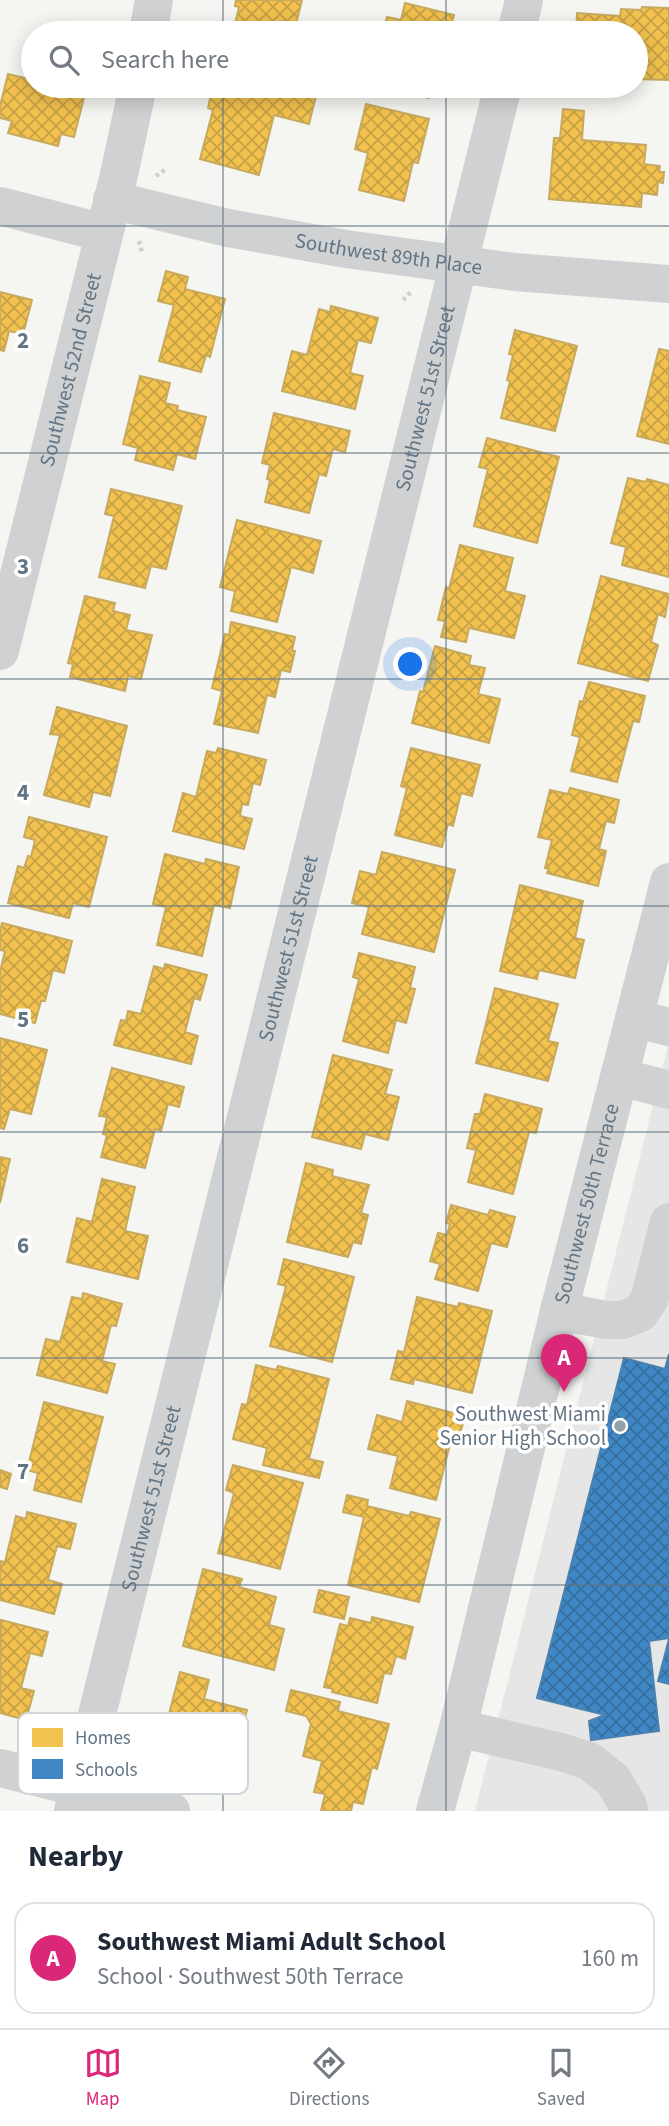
<!DOCTYPE html>
<meta charset="utf-8">
<style>
:root{--surface:#fff;--page:#f6f6f7;--text:#1f2937;--muted:#747a83;--line:#e0e1e3;--accent:#db2777}
body{margin:0;font-family:"Source Sans 3",sans-serif;background:var(--page);color:var(--text)}
.you{position:absolute;left:411px;top:665px;width:24px;height:24px;margin:-18px;border:5px solid #fff;border-radius:50%;background:#1a73e8;box-shadow:0 0 0 10px #1a73e833}
.badge{display:grid;place-items:center;width:46px;height:46px;border-radius:50%;background:var(--accent);color:#fff;font-size:23px;font-weight:700}
.pin{position:absolute;translate:-50% -58px;filter:drop-shadow(0 2px 4px #0008)}
.pin::after{content:'';position:absolute;top:37px;width:24px;height:21px;background:inherit;clip-path:polygon(0 0,100% 0,50% 100%)}
.list{margin:0;padding:0;list-style:none}
h2{display:flex;justify-content:space-between;align-items:center;height:91px;margin:0;padding:0 28px;font-size:30px}
h2 small{font-size:23px;font-weight:400;color:var(--muted)}
.list li{display:grid;grid-template-columns:46px 1fr auto;gap:21px;align-items:center;box-sizing:border-box;height:112px;margin:0 14px 14px;padding:0 14px;border:2px solid var(--line);border-radius:21px}
.list b{display:block;font-size:26px;white-space:nowrap}
.list p{margin:0;font-size:23px;white-space:nowrap;color:var(--muted)}
.list em{font-size:23px;font-style:normal;color:var(--muted)}
.icon{flex:none;width:38px;height:38px;fill:none;stroke:currentColor;stroke-width:2;stroke-linecap:round;stroke-linejoin:round}
.map{position:relative;flex:none;width:669px;height:1811px;overflow:hidden}
.search{position:absolute;background:var(--surface);box-shadow:0 4px 18px #0003;left:21px;right:21px;top:21px;height:77px;display:flex;align-items:center;gap:18px;box-sizing:border-box;padding:0 24px;border-radius:38px;color:var(--muted);font-size:26px}
.sheet{height:217px;background:var(--surface)}
nav{display:flex;justify-content:space-around;align-items:center;box-sizing:border-box;height:98px;border-top:2px solid var(--line);background:var(--surface);font-size:19px;color:var(--muted)}
nav a{display:grid;justify-items:center;gap:4px}
nav .on{color:var(--accent)}
.map>svg:first-child{display:block}
.built{fill:#e5e6e5}
.homes{fill:url(#homes-cross-hatch);stroke:#c7aa5e;stroke-width:2}
.schools{fill:url(#schools-cross-hatch);stroke:#4a82b2;stroke-width:2}
.lines{fill:none;stroke-linecap:round;stroke-linejoin:round}
.path{stroke:#cecece;stroke-width:4.5;stroke-dasharray:3.5 3.5;stroke-linecap:butt}
.minor{stroke:#d0d1d2;stroke-width:38}
.grid{fill:none;stroke:#627585;stroke-width:2;stroke-opacity:0.55}
.poi-dot{fill:#95a2ab;stroke:#fff;stroke-width:2.5}
.labels{text-anchor:middle;dominant-baseline:central;stroke-width:7;stroke-linejoin:round;paint-order:stroke}
.street-label{font-size:21px;fill:#627585;stroke:#fff}
.poi-label{font-size:21px;fill:#627585;stroke:#fff;text-anchor:end}
.key{fill:#fff;stroke:#d0d6da;stroke-width:2}
.key-label{font-size:19px;fill:#627585}
.grid-label{font-size:23px;text-anchor:middle;font-weight:bold;fill:#627585;stroke:#fff;stroke-width:7;stroke-linejoin:round;paint-order:stroke}
</style>
<div class="map">
<svg width="669" height="1811" viewBox="0 0 669 1811">
<defs>
<pattern id="homes-cross-hatch" width="8" height="8" patternUnits="userSpaceOnUse" patternTransform="scale(1.75)"><rect width="8" height="8" fill="#f2c14e"/><path d="M0 0l8 8M0 8l8-8" fill="none" stroke="#c7a146"/></pattern>
<pattern id="schools-cross-hatch" width="8" height="8" patternUnits="userSpaceOnUse" patternTransform="scale(1.75)"><rect width="8" height="8" fill="#3f88c5"/><path d="M0 0l8 8M0 8l8-8" fill="none" stroke="#366f9e"/></pattern>
</defs>
<rect width="100%" height="100%" fill="#f5f5f2"/>
<polygon class="built" points="669,1042 669,1811 475,1811"/>
<g class="homes">
<polygon points="236,0 302,0 296,24 282,21 278,33 233,33 239,7 235,6"/>
<polygon points="405,3 454,15 449,33 383,33 387,17 401,20"/>
<polygon points="642,7 669,8 669,80 636,79 636,33 576,33 577,13 620,16 621,9 641,10"/>
<polygon points="8,74 33,80 33,86 87,86 74,137 61,134 58,146 8,133 12,121 0,118 0,106"/>
<polygon points="213,86 246,86 280,95 293,86 318,88 309,124 274,115 259,175 200,159 213,110 208,108"/>
<polygon points="384,86 432,86 429,98"/>
<polygon points="366,104 429,119 418,163 413,162 404,201 359,190 368,153 355,149"/>
<polygon points="563,109 584,111 582,140 646,145 644,164 660,166 659,172 664,172 663,183 658,182 657,195 642,193 641,207 549,199 554,138 560,138"/>
<polygon points="166,271 188,277 185,289 225,299 210,357 206,355 201,372 159,361 174,305 158,301"/>
<polygon points="0,292 32,300 23,334 9,331 4,351 0,350"/>
<polygon points="331,306 378,318 371,343 358,340 350,373 363,376 355,409 282,391 292,351 307,355 319,309 330,312"/>
<polygon points="515,330 577,346 555,431 501,418 510,381 507,380 513,355 509,354"/>
<polygon points="659,349 669,351 669,444 637,436"/>
<polygon points="140,376 170,383 165,403 178,406 177,410 206,417 195,459 177,454 173,470 135,460 138,448 123,444"/>
<polygon points="274,413 350,431 345,452 333,449 326,476 319,474 309,513 265,502 270,480 267,479 270,465 262,463"/>
<polygon points="487,438 559,457 537,543 474,526 488,469 479,467"/>
<polygon points="628,478 646,482 647,479 669,485 669,577 622,565 626,547 611,543"/>
<polygon points="111,489 182,506 166,569 151,566 145,588 99,577 114,516 105,514"/>
<polygon points="237,520 321,541 313,573 291,567 277,622 231,611 235,591 220,587"/>
<polygon points="460,545 513,558 505,591 525,596 514,638 469,628 466,642 441,637 445,621 438,620 446,587 449,589"/>
<polygon points="601,576 669,594 665,617 658,614 651,642 658,645 648,681 578,663"/>
<polygon points="85,596 115,603 113,611 130,615 126,630 152,635 141,679 128,676 125,691 70,677 73,664 68,663"/>
<polygon points="231,622 295,637 292,651 295,651 290,672 281,670 275,697 267,695 258,733 214,724 222,691 212,688 225,634 229,635"/>
<polygon points="435,646 471,656 469,665 485,668 478,694 500,699 489,743 412,723 420,691 423,692"/>
<polygon points="589,682 645,696 639,722 633,721 617,782 571,771 580,737 572,735 580,701 583,702"/>
<polygon points="57,707 127,726 110,796 93,792 89,807 44,795 60,735 50,734"/>
<polygon points="218,748 266,760 260,785 253,783 248,805 242,804 240,816 252,819 244,849 173,831 183,793 196,797 207,751 216,753"/>
<polygon points="411,748 480,765 472,796 461,793 453,826 448,824 442,847 395,835 407,788 401,786"/>
<polygon points="570,788 619,800 614,823 606,821 599,849 606,851 598,886 547,873 549,869 545,868 552,840 538,837 550,790 568,794"/>
<polygon points="29,817 107,837 89,907 73,903 69,918 8,903 18,866 24,868 28,856 31,857 35,840 24,837"/>
<polygon points="382,852 455,870 434,952 362,934 369,907 352,903 360,871 376,875"/>
<polygon points="165,854 205,864 206,859 239,867 230,908 214,905 202,956 157,945 166,907 153,904"/>
<polygon points="520,885 583,901 575,938 584,940 575,978 539,970 537,979 500,971"/>
<polygon points="2,923 72,941 64,973 53,970 45,1001 41,1001 35,1023 0,1014 0,972 5,951 0,950 0,931"/>
<polygon points="359,953 415,967 410,988 415,989 406,1023 396,1020 388,1053 343,1041 359,979 353,977"/>
<polygon points="165,964 207,975 200,1000 194,998 185,1032 198,1036 191,1064 114,1045 121,1020 126,1021 128,1011 141,1014 154,966 164,969"/>
<polygon points="495,988 558,1004 548,1041 558,1043 548,1081 476,1063"/>
<polygon points="0,1038 47,1050 31,1114 10,1109 4,1129 0,1128"/>
<polygon points="333,1055 392,1070 385,1094 399,1097 388,1140 365,1134 361,1149 312,1137"/>
<polygon points="112,1068 184,1087 179,1107 168,1104 161,1131 155,1129 145,1168 101,1157 107,1135 103,1134 107,1117 99,1116"/>
<polygon points="485,1094 542,1109 536,1133 529,1132 513,1194 468,1182 476,1150 467,1148 475,1114 480,1114"/>
<polygon points="0,1157 10,1159 0,1203"/>
<polygon points="306,1163 333,1170 332,1176 369,1185 361,1213 368,1215 361,1244 353,1242 348,1257 287,1242"/>
<polygon points="102,1179 135,1187 125,1231 148,1236 138,1279 67,1262 77,1218 92,1222"/>
<polygon points="451,1205 488,1215 490,1210 515,1217 507,1247 491,1243 478,1291 435,1279 440,1264 430,1261 438,1233 447,1235 450,1224 446,1223"/>
<polygon points="284,1259 354,1277 332,1362 270,1346 286,1286 278,1284"/>
<polygon points="83,1293 122,1304 116,1326 111,1325 102,1361 115,1364 107,1393 37,1375 46,1339 60,1342 72,1297 82,1299"/>
<polygon points="417,1297 458,1307 459,1303 492,1311 472,1393 414,1379 413,1384 391,1379 398,1351 404,1352"/>
<polygon points="256,1365 276,1370 278,1366 329,1379 309,1459 323,1462 319,1478 263,1465 267,1448 233,1439 242,1404 247,1405"/>
<polygon points="407,1401 465,1416 458,1441 451,1440 436,1500 390,1488 398,1456 368,1449 377,1415 402,1422"/>
<polygon points="44,1402 103,1417 81,1502 34,1490 38,1473 27,1470"/>
<polygon points="233,1465 303,1483 280,1569 218,1553 234,1493 226,1490"/>
<polygon points="0,1470 11,1474 7,1489 0,1487"/>
<polygon points="347,1495 368,1500 367,1506 409,1516 411,1512 440,1519 419,1602 348,1585 364,1517 343,1512"/>
<polygon points="27,1512 76,1524 70,1549 57,1546 48,1580 62,1584 54,1614 0,1600 0,1561 5,1562 16,1516 26,1519"/>
<polygon points="203,1569 242,1579 239,1587 276,1597 269,1625 284,1629 274,1670 183,1646"/>
<polygon points="319,1590 349,1597 344,1619 314,1612"/>
<polygon points="372,1617 413,1627 405,1659 396,1656 391,1674 384,1673 377,1703 332,1692 333,1689 324,1687 340,1624 348,1626 350,1618 371,1623"/>
<polygon points="1,1620 48,1632 42,1656 30,1653 21,1688 34,1691 26,1720 0,1713"/>
<polygon points="180,1672 209,1680 204,1699 247,1710 235,1756 213,1750 210,1765 159,1752"/>
<polygon points="291,1690 340,1702 338,1711 389,1724 377,1769 372,1767 363,1804 353,1802 351,1811 321,1811 325,1794 314,1792 322,1761 303,1756 311,1724 306,1716 286,1711"/>
</g>
<g class="schools">
<polygon points="669,1354 669,1638 649,1641 659,1731 591,1740 589,1721 605,1715 537,1698 624,1358 665,1369"/>
<polygon points="669,1639 669,1684 658,1681"/>
</g>
<g class="lines">
<g class="path">
<polyline points="156,176 166,169"/>
<polyline points="139,241 142,252"/>
<polyline points="403,300 411,292"/>
</g>
<g class="minor">
<polyline points="148,33 154,0"/>
<polyline points="516,33 524,0"/>
<path id="s1" d="M 112,200 L 228,228 L 346,249 L 515,272 L 669,284"/>
<polyline points="0,206 104,233"/>
<path id="s2" d="M 0,651 L 118,179 L 138,86"/>
<polyline points="634,1018 669,1027"/>
<polyline points="620,1077 669,1090"/>
<polyline points="559,1311 606,1320 623,1320 640,1313 649,1300 669,1222"/>
<polyline points="458,1728 561,1752 589,1761 613,1780 628,1805 629,1811"/>
<polyline points="0,1768 171,1811"/>
<path id="s3" d="M 73,1811 L 503,86"/>
<path id="s4" d="M 435,1811 L 458,1728 L 559,1311 L 669,882"/>
</g>
</g>
<path class="grid" d="M 223,0 L 223,33M 446,0 L 446,33M 223,86 L 223,1811M 446,86 L 446,1811M 0,226 L 669,226M 0,453 L 669,453M 0,679 L 669,679M 0,906 L 669,906M 0,1132 L 669,1132M 0,1358 L 669,1358M 0,1585 L 669,1585"/>
<circle class="poi-dot" cx="620" cy="1426" r="7"/>
<g class="labels">
<g class="street-label">
<text stroke="none"><textPath href="#s1" startOffset="282">Southwest 89th Place</textPath></text>
<text stroke="none"><textPath href="#s2" startOffset="290">Southwest 52nd Street</textPath></text>
<text stroke="none"><textPath href="#s3" startOffset="1456">Southwest 51st Street</textPath></text>
<text stroke="none"><textPath href="#s3" startOffset="889">Southwest 51st Street</textPath></text>
<text stroke="none"><textPath href="#s4" startOffset="626">Southwest 50th Terrace</textPath></text>
<text stroke="none"><textPath href="#s3" startOffset="322">Southwest 51st Street</textPath></text>
</g>
<g class="poi-label">
<text x="606" y="1414">Southwest Miami<tspan x="606" dy="24">Senior High School</tspan></text>
</g>
</g>
<rect x="18" y="1713" width="230" height="81" rx="10" class="key"/>
<rect x="32" y="1728" width="31" height="19" fill="#f2c14e"/>
<rect x="32" y="1759" width="31" height="20" fill="#3f88c5"/>
<g class="key-label">
<text x="75" y="1744">Homes</text>
<text x="75" y="1776">Schools</text>
</g>
<g class="grid-label">
<text x="23" y="348">2</text>
<text x="23" y="574">3</text>
<text x="23" y="800">4</text>
<text x="23" y="1027">5</text>
<text x="23" y="1253">6</text>
<text x="23" y="1479">7</text>
</g>
</svg>
<div class="you"></div>
<div class="pin badge" style="left:564px;top:1392px">A</div>
<div class="search"><svg class="icon" aria-label="search" viewBox="0 0 24 24"><circle cx="10" cy="10" r="6"/><path d="M15 15l6 6"/></svg>Search here</div>
</div>
<section class="sheet">
<h2>Nearby<small></small></h2>
<ul class="list">
<li><span class="badge">A</span><div><b>Southwest Miami Adult School</b><p>School · Southwest 50th Terrace</p></div><em>160 m</em></li>
</ul>
</section>
<nav>
<a class="on"><svg class="icon" aria-label="map" viewBox="0 0 24 24"><path d="M3 6l6-2 6 2 6-2v14l-6 2-6-2-6 2zM9 4v14M15 6v14"/></svg>Map</a>
<a><svg class="icon" aria-label="directions" viewBox="0 0 24 24"><path d="M12 3l9 9-9 9-9-9zM9 14v-3h6M13 9l2 2-2 2"/></svg>Directions</a>
<a><svg class="icon" aria-label="saved" viewBox="0 0 24 24"><path d="M7 4h10v16l-5-4-5 4z"/></svg>Saved</a>
</nav>
